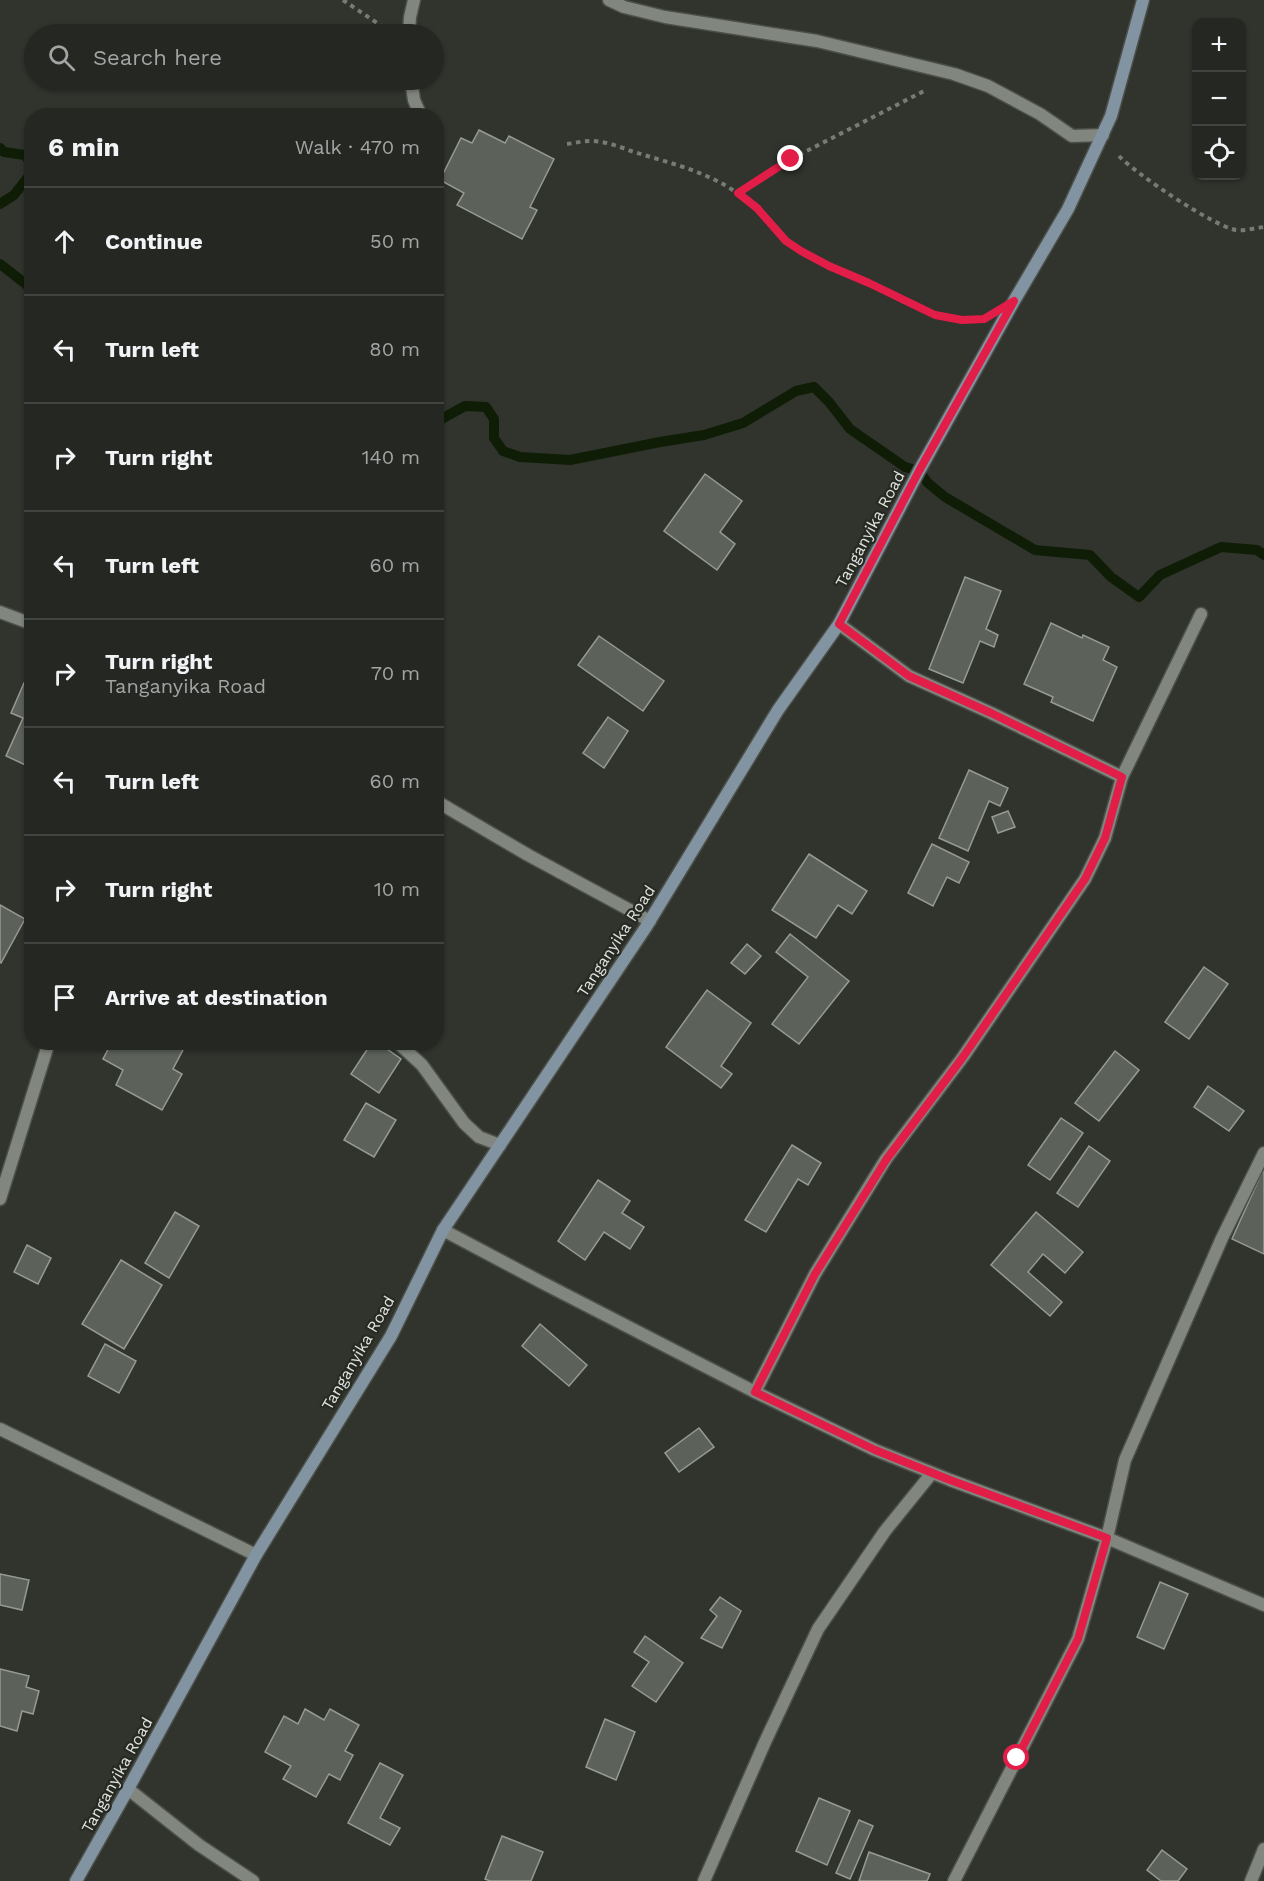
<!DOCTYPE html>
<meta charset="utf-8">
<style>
:root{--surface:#242722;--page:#30332f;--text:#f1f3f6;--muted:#a3a5a5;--line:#414440}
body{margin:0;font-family:"Work Sans",sans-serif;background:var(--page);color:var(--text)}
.controls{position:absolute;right:18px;top:18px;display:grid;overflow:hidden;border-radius:12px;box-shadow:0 2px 4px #0004}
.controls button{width:54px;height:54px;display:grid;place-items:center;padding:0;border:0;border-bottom:2px solid var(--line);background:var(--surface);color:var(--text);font:30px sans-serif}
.stop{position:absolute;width:18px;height:18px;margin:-14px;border:4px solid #e11d48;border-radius:50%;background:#fff}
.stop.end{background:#e11d48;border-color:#fff;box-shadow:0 2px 6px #0008}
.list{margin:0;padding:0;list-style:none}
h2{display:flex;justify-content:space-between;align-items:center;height:78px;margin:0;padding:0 24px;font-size:26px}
h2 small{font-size:20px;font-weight:400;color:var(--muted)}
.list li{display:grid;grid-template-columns:39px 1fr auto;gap:18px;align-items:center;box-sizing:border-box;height:108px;padding:0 24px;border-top:2px solid var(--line)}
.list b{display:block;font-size:22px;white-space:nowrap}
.list p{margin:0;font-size:20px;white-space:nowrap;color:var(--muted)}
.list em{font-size:20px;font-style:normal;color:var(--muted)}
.icon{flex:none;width:33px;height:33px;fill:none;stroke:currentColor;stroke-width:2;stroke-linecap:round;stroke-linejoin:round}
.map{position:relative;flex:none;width:1264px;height:1881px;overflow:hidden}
.search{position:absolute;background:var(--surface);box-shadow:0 2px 4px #0004;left:24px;top:24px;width:420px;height:66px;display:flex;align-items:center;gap:15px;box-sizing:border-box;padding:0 21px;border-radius:33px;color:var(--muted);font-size:22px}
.panel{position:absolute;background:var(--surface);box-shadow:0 2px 4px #0004;left:24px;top:108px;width:420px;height:942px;border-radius:24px}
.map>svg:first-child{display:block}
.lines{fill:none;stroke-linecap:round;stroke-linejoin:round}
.stream{stroke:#101d06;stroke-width:10}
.building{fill:#5c615a;stroke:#959a92;stroke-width:1.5}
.street-casing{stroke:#4c4f49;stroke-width:15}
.secondary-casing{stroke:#4c4f49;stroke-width:15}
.path{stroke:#777b75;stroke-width:4;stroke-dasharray:4.5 4.5;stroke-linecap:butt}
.street{stroke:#81867e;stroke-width:12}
.secondary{stroke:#8293a1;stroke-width:12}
.route{stroke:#e11d48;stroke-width:8}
.labels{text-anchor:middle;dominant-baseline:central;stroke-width:4.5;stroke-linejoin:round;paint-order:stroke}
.street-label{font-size:16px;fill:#e0e3de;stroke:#262a23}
</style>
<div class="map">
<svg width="1264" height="1881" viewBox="0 0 1264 1881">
<rect width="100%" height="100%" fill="#30342d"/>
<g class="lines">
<g class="stream">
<polyline points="0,148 4,152 25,155 32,165"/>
<polyline points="0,204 14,195 32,172"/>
<polyline points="0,264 32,289"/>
<polyline points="436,422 465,406 486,407 494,419 494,438 503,451 520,457 570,460 660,442 704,435 743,423 796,391 814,387 829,402 850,429 905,467 919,471 928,483 945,497 1035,550 1090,555 1111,577 1139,597 1160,575 1221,547 1257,550 1264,555"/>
</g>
</g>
<g class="building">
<polygon points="479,130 505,143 509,136 554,159 530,207 537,210 522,239 457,205 464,193 440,180 461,138 472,143"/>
<polygon points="705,474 742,501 720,532 735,544 717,570 664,531"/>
<polygon points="965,577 1001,591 986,629 998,635 994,647 980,641 963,683 929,669"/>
<polygon points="1051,623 1082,638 1083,635 1109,647 1103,660 1117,667 1093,721 1051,702 1053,697 1024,684"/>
<polygon points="599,636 664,681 643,711 578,665"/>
<polygon points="24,683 32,686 32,768 6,756 23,718 11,713"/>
<polygon points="608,717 628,731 604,768 583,753"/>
<polygon points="969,770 1008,788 1000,806 989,801 968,851 939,838"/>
<polygon points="1008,811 1015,827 998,833 992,817"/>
<polygon points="932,844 969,862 959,883 947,877 933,906 908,893"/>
<polygon points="809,854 867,891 852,914 838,905 816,938 772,910"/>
<polygon points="0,905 25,919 1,963 0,962"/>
<polygon points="790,934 849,981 799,1044 772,1024 808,977 776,952"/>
<polygon points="747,944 761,956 745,974 731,963"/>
<polygon points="1204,967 1228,984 1189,1039 1165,1022"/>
<polygon points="707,990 751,1023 721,1066 732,1074 721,1088 666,1047"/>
<polygon points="112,1042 173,1042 184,1048 173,1069 182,1074 162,1110 116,1085 123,1070 103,1059"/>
<polygon points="372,1042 377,1042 401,1059 379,1093 351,1074"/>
<polygon points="1115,1051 1139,1070 1099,1121 1075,1103"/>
<polygon points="1208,1086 1244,1111 1229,1131 1194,1107"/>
<polygon points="366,1103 396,1120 374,1157 344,1140"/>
<polygon points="1061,1118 1083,1133 1050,1180 1028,1165"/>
<polygon points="792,1145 821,1163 808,1185 798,1179 766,1232 745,1220"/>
<polygon points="1089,1146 1110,1161 1078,1207 1057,1193"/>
<polygon points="1264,1168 1264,1254 1232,1239"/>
<polygon points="598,1180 630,1201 622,1213 644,1227 630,1249 604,1232 585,1260 558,1241"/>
<polygon points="175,1212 199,1226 169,1278 145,1263"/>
<polygon points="1036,1212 1083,1252 1065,1273 1043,1254 1028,1272 1062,1302 1050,1316 991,1265"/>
<polygon points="27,1245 51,1258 38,1284 14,1272"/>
<polygon points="121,1260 162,1285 124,1349 82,1324"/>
<polygon points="540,1324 587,1365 569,1386 522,1346"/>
<polygon points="105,1344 136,1361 119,1393 88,1376"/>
<polygon points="699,1428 714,1447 679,1472 665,1453"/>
<polygon points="0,1574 29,1580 22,1610 0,1605"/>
<polygon points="1160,1582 1188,1594 1164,1649 1137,1637"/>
<polygon points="720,1597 741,1611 722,1648 701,1638 717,1616 710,1610"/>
<polygon points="645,1636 683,1663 656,1702 632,1686 649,1662 634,1652"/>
<polygon points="0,1669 29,1676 26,1687 39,1691 33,1714 22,1711 17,1731 0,1726"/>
<polygon points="305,1709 324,1720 330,1709 359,1725 345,1751 353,1755 340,1780 329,1774 316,1797 283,1779 291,1766 265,1752 284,1716 298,1724"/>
<polygon points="605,1719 635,1732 616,1780 586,1767"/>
<polygon points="380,1763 403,1775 380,1818 400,1828 390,1845 348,1823"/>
<polygon points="819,1798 850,1811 827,1865 796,1851"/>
<polygon points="859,1820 873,1826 850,1879 836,1873"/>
<polygon points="502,1836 543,1852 531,1881 490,1881 485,1879"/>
<polygon points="1162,1850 1187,1869 1178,1881 1161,1881 1147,1870"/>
<polygon points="869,1852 930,1874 927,1881 859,1881"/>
</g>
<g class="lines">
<defs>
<g id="street">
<polyline points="609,0 624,7 665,17 817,41 954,74 988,86 1040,114 1072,136 1103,135"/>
<polyline points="409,34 410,17 414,0"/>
<polyline points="411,80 414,100 421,116"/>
<polyline points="0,612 32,624"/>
<polyline points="839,624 909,676 991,713 1122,777"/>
<polyline points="436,801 528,855 650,921"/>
<polyline points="397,1042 422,1065 464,1123 479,1137 500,1145"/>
<polyline points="0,1199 49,1042"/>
<polyline points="443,1230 541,1282 755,1392 875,1450 950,1480 1107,1538 1264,1605"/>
<polyline points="755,1392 815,1274 886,1159 963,1057 1085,879 1105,838 1122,777 1201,614"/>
<polyline points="0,1429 256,1555"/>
<polyline points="128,1789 199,1845 253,1881"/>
<polyline points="704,1881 765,1742 818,1629 885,1531 932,1473"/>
<polyline points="954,1881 1078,1639 1107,1538 1125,1460 1222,1238 1264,1153"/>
<polyline points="1251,1881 1264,1849"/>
</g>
<polyline id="secondary" points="76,1881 128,1789 256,1555 391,1336 443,1230 646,927 778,710 839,624 919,471 1014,301 1068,209 1111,116 1143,0"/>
</defs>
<use href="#street" class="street-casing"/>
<use href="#secondary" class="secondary-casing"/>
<g class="path">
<polyline points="343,0 386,29"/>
<path d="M 567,144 C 575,143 583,141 590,141 C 606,141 620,147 634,152 C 670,163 709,172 740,195 C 760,209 771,230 789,243 C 815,262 846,270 874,286 C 907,304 939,322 977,319"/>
<path d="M 1119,156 C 1136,174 1213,226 1236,230 C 1245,231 1255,228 1264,227"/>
<polyline points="738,193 791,159 924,91"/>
</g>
<use href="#street" class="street"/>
<use href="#secondary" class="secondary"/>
</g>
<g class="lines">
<polyline class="route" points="791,159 738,193 757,208 786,241 801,251 829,266 869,283 935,315 962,320 984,319 1014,301 919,471 839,624 909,676 991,713 1122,777 1105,838 1085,879 963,1057 886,1160 815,1274 755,1392 875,1450 950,1480 1107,1538 1078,1639 1017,1758"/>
</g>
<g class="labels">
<g class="street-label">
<text transform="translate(870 529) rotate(-62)">Tanganyika Road</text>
<text transform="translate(616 941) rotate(-57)">Tanganyika Road</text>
<text transform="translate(358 1353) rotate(-60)">Tanganyika Road</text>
<text transform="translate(117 1775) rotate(-61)">Tanganyika Road</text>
</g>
</g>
</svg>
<div class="controls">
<button>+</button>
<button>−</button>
<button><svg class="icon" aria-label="locate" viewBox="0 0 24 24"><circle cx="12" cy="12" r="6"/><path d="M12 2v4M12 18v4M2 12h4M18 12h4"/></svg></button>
</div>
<div class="stop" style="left:1017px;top:1758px"></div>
<div class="stop end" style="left:791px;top:159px"></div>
<div class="search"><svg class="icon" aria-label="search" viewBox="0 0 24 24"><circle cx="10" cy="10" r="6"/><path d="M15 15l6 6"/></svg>Search here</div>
<section class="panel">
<h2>6 min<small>Walk · 470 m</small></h2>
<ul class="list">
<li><svg class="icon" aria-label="ahead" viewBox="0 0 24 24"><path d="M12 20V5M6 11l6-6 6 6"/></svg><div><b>Continue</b></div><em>50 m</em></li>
<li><svg class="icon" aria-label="left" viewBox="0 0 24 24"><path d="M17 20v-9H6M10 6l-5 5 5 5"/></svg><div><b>Turn left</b></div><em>80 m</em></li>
<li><svg class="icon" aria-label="right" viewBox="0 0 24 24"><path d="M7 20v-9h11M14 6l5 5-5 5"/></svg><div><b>Turn right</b></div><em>140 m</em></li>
<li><svg class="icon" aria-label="left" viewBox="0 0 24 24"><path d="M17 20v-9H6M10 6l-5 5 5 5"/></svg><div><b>Turn left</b></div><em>60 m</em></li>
<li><svg class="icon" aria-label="right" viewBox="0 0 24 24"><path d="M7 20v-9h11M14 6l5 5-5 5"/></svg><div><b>Turn right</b><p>Tanganyika Road</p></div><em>70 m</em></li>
<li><svg class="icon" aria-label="left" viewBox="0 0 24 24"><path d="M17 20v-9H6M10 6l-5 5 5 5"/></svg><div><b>Turn left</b></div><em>60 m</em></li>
<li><svg class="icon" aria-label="right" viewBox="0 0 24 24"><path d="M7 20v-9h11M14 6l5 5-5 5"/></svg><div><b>Turn right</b></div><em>10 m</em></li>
<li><svg class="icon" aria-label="arrive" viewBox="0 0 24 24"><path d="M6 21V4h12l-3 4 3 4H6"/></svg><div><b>Arrive at destination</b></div></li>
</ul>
</section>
</div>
